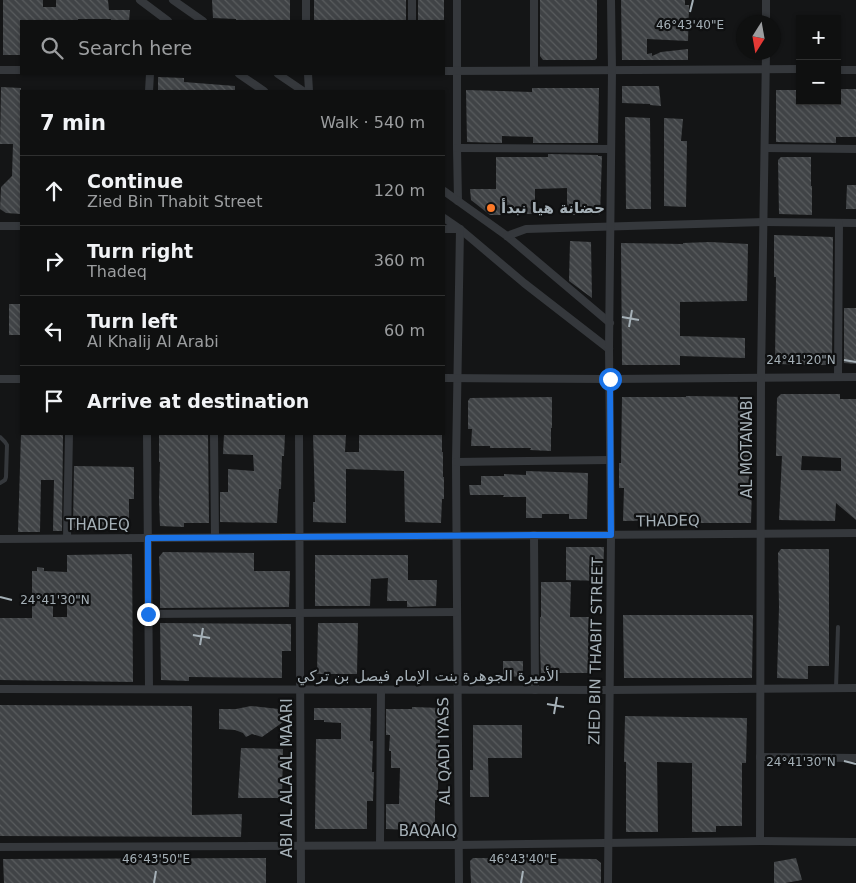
<!DOCTYPE html>
<meta charset="utf-8">
<style>
:root{--surface:#0f1010;--page:#181919;--text:#f1f3f6;--muted:#9b9d9f;--line:#2f3030}
body{margin:0;font-family:"DejaVu Sans","Noto Naskh Arabic",sans-serif;background:var(--page);color:var(--text)}
.controls{position:absolute;right:15px;top:15px;display:grid;overflow:hidden;border-radius:0px;box-shadow:0 1px 4px #0004}
.controls button{width:45px;height:45px;display:grid;place-items:center;padding:0;border:0;border-bottom:1px solid var(--line);background:var(--surface);color:var(--text);font:25px sans-serif}
.compass{position:absolute;left:736px;top:15px;width:45px;height:45px;border-radius:50%;background:var(--surface);box-shadow:0 1px 4px #0004;rotate:191deg}
.stop{position:absolute;width:15px;height:15px;margin:-11px;border:4px solid #1a73e8;border-radius:50%;background:#fff}
.stop.end{background:#1a73e8;border-color:#fff;box-shadow:0 1px 5px #0008}
.list{margin:0;padding:0;list-style:none}
h2{display:flex;justify-content:space-between;align-items:center;height:65px;margin:0;padding:0 20px;font-size:21px}
h2 small{font-size:16px;font-weight:400;color:var(--muted)}
.list li{display:grid;grid-template-columns:32px 1fr auto;gap:15px;align-items:center;box-sizing:border-box;height:70px;padding:0 20px;border-top:1px solid var(--line)}
.list b{display:block;font-size:19px;white-space:nowrap}
.list p{margin:0;font-size:16px;white-space:nowrap;color:var(--muted)}
.list em{font-size:16px;font-style:normal;color:var(--muted)}
.icon{flex:none;width:28px;height:28px;fill:none;stroke:currentColor;stroke-width:2;stroke-linecap:round;stroke-linejoin:round}
.map{position:relative;flex:none;width:856px;height:883px;overflow:hidden}
.search{position:absolute;background:var(--surface);box-shadow:0 1px 4px #0004;left:20px;top:20px;width:425px;height:55px;display:flex;align-items:center;gap:12px;box-sizing:border-box;padding:0 18px;border-radius:0px;color:var(--muted);font-size:19px}
.panel{position:absolute;background:var(--surface);box-shadow:0 1px 4px #0004;left:20px;top:90px;width:425px;height:345px;border-radius:0px}
.map>svg:first-child{display:block}
.building{fill:url(#building-back-hatch);fill-rule:evenodd}
.lines{fill:none;stroke-linecap:round;stroke-linejoin:round}
.lane{stroke:#35383c;stroke-width:4}
.street{stroke:#35383c;stroke-width:8}
.route{stroke:#1a73e8;stroke-width:6}
.ticks{fill:none;stroke:#a5b0b7;stroke-width:2}
.poi-dot{fill:#fb7928;stroke:#0f1011;stroke-width:2}
.labels{text-anchor:middle;dominant-baseline:central;stroke-width:4.5;stroke-linejoin:round;paint-order:stroke}
.poi-label{font-size:15px;font-weight:bold;fill:#a5b0b7;stroke:#0f1011;text-anchor:start}
.street-label{font-size:15px;fill:#a5b0b7;stroke:#0f1011}
.ticks-label{font-size:12px;text-anchor:middle;fill:#a5b0b7;stroke:#0f1011;stroke-width:4.5;stroke-linejoin:round;paint-order:stroke}
</style>
<div class="map">
<svg width="856" height="883" viewBox="0 0 856 883">
<defs>
<pattern id="building-back-hatch" width="6" height="6" patternUnits="userSpaceOnUse" patternTransform="scale(1.25)"><rect width="6" height="6" fill="#404346"/><path d="M-1 5l2 2M0 0l6 6M5-1l2 2" fill="none" stroke="#595c5e"/></pattern>
</defs>
<rect width="100%" height="100%" fill="#141516"/>
<g class="building">
<polygon points="3,0 43,0 43,7 56,7 56,0 108,0 109,10 130,10 129,21 111,21 111,19 78,19 78,21 21,21 21,55 3,55"/>
<polygon points="212,0 290,0 290,21 236,21 236,19 213,18"/>
<rect x="314" y="0" width="92" height="21"/>
<rect x="418" y="0" width="26" height="21"/>
<polygon points="540,0 597,0 597,58 595,60 543,60 540,56"/>
<polygon points="621,0 685,0 685,5 689,5 688,41 647,39 647,54 652,53 652,56 661,52 688,49 688,60 622,60"/>
<polygon points="158,77 184,78 184,82 235,86 235,91 158,91"/>
<polygon points="622,86 659,86 661,106 650,105 650,104 622,103"/>
<polygon points="1,87 21,88 21,214 6,213 0,209 1,187 12,176 13,144 0,144"/>
<polygon points="532,88 599,88 598,143 533,143 533,137 502,136 502,143 467,142 466,90 532,92"/>
<polygon points="841,89 856,89 856,137 836,137 836,143 776,142 776,90 800,90 800,101 841,101"/>
<polygon points="625,117 650,118 651,209 626,209"/>
<polygon points="664,118 683,119 681,141 687,141 686,207 664,206"/>
<polygon points="548,154 598,155 598,156 602,156 600,215 567,215 567,188 535,189 535,214 501,214 501,215 490,215 471,200 470,189 496,189 496,157 548,157"/>
<polygon points="781,157 811,157 811,186 812,186 812,215 779,214 778,160"/>
<polygon points="847,185 856,185 856,209 846,209"/>
<polygon points="774,235 833,237 832,365 775,364 776,277 774,277"/>
<polygon points="570,241 591,242 592,298 569,281"/>
<polygon points="710,242 748,244 747,301 680,302 680,336 745,338 745,358 680,356 680,365 622,365 621,243 683,244 683,243"/>
<rect x="9" y="304" width="12" height="31"/>
<polygon points="844,308 856,308 856,364 844,363"/>
<path d="M 781,394 L 840,394 L 840,399 L 856,399 L 856,520 L 836,503 L 835,521 L 779,520 L 782,456 L 776,456 L 777,398 ZM 802,456 L 841,458 L 841,471 L 801,470 Z"/>
<polygon points="686,396 746,397 745,435 750,435 749,487 752,488 751,523 685,523 685,520 623,521 624,488 619,488 619,463 621,463 622,397 686,397"/>
<polygon points="552,397 552,428 551,428 551,451 530,450 531,448 490,448 490,446 471,446 472,429 468,429 468,401 470,398"/>
<polygon points="21,434 63,434 62,531 53,531 54,480 41,480 40,532 18,532"/>
<polygon points="159,434 208,434 209,523 184,523 184,527 160,526 159,498 160,462 159,462"/>
<polygon points="224,434 285,434 284,456 282,456 281,489 279,489 277,523 220,522 220,492 228,492 228,469 254,471 253,455 223,454"/>
<polygon points="313,434 346,434 345,452 359,452 359,434 442,434 442,452 443,452 443,477 444,477 444,499 442,499 441,523 405,522 404,471 346,469 346,523 313,522 313,502 315,502"/>
<polygon points="74,466 134,467 134,499 129,499 129,528 73,528"/>
<polygon points="526,471 588,473 587,519 569,519 569,514 542,514 542,518 526,518 526,497 503,497 504,495 470,495 469,485 481,485 481,476 504,476 504,474 526,475"/>
<polygon points="566,547 604,547 603,581 566,580"/>
<polygon points="781,549 829,549 829,666 808,666 808,679 777,678 779,607 778,553"/>
<polygon points="163,552 254,553 254,571 290,571 289,607 160,608 160,582 159,557"/>
<path d="M 132,554 L 133,682 L 0,680 L 0,618 L 32,618 L 32,571 L 37,571 L 37,567 L 44,568 L 44,571 L 67,572 L 67,555 ZM 53,600 L 67,600 L 67,617 L 53,617 Z"/>
<polygon points="315,555 408,555 408,580 437,580 436,606 407,607 407,601 387,601 388,578 371,579 370,606 315,606"/>
<polygon points="541,582 571,582 570,617 589,617 588,673 541,673 540,648 540,617 541,617"/>
<polygon points="623,615 753,615 752,678 624,678"/>
<polygon points="160,623 291,624 291,651 282,651 282,678 189,677 189,681 161,680"/>
<polygon points="318,623 358,623 357,674 317,674"/>
<polygon points="503,661 523,661 523,677 503,676"/>
<polygon points="0,705 192,706 192,815 242,814 241,837 0,836"/>
<polygon points="251,706 279,709 283,722 262,737 252,734 246,737 243,733 235,730 219,729 219,709 236,709"/>
<polygon points="412,707 441,708 439,767 438,767 438,800 435,800 435,831 386,829 386,804 399,804 400,768 391,768 391,751 389,751 390,735 386,735 386,709 412,709"/>
<polygon points="314,708 371,708 370,741 373,741 372,772 374,772 373,801 367,801 367,829 315,829 316,739 341,739 341,723 324,722 324,720 314,720"/>
<polygon points="625,716 747,718 746,763 742,763 742,826 716,826 716,832 692,832 692,763 657,762 658,832 626,832 626,762 624,762"/>
<polygon points="473,725 522,725 522,758 488,758 489,797 470,797 470,770 473,770"/>
<polygon points="241,748 283,749 282,798 238,798"/>
<polygon points="266,858 266,883 4,883 3,859"/>
<polygon points="473,858 596,859 601,863 601,883 471,883 470,861"/>
<polygon points="796,858 802,880 785,883 774,883 774,862"/>
</g>
<g class="lines">
<g class="lane">
<polyline points="0,437 5,442 7,445 6,477 5,480 0,483"/>
<polyline points="836,688 838,627"/>
</g>
<g class="street">
<polyline points="140,0 168,21"/>
<polyline points="173,0 203,21"/>
<polyline points="306,0 306,21"/>
<polyline points="412,0 412,21"/>
<polyline points="457,0 457,148 458,201"/>
<polyline points="766,22 766,0"/>
<polyline points="0,70 21,70"/>
<polyline points="534,70 534,0"/>
<polyline points="837,70 856,70"/>
<polyline points="444,71 800,69"/>
<polyline points="239,74 264,91"/>
<polyline points="278,74 303,91"/>
<polyline points="308,74 309,91"/>
<polyline points="149,91 150,74"/>
<polyline points="457,148 611,149"/>
<polyline points="765,148 856,149"/>
<polyline points="444,191 507,236 610,323"/>
<polyline points="444,218 460,229 524,283 609,349"/>
<polyline points="0,226 21,226"/>
<polyline points="444,229 460,229 456,462 459,883"/>
<polyline points="507,236 526,229 764,222 856,223"/>
<polyline points="838,377 839,223"/>
<polyline points="444,378 609,379 856,377"/>
<polyline points="0,379 21,379"/>
<polyline points="147,434 149,688"/>
<polyline points="214,434 215,537"/>
<polyline points="299,434 301,883"/>
<polyline points="456,462 610,460"/>
<polyline points="534,535 535,690"/>
<polyline points="67,538 69,434"/>
<polyline points="0,539 856,533"/>
<polyline points="148,614 456,612"/>
<polyline points="0,689 610,690 856,688"/>
<polyline points="760,757 856,758"/>
<polyline points="760,841 761,377 766,52"/>
<polyline points="380,845 381,690"/>
<polyline points="0,847 459,845 760,841 856,842"/>
<polyline points="608,883 611,535 609,349 612,70 611,0"/>
</g>
</g>
<g class="lines">
<polyline class="route" points="148,614 148,538 534,535 611,535 610,379"/>
</g>
<path class="ticks" d="M 690,12 L 693,0M 622,317 L 639,320M 629,327 L 632,310M 844,360 L 856,362M 0,597 L 12,600M 193,635 L 210,638M 200,645 L 203,628M 547,704 L 564,707M 554,714 L 557,697M 844,761 L 856,764M 154,883 L 156,871M 521,883 L 523,871"/>
<circle class="poi-dot" cx="491" cy="208" r="5"/>
<g class="labels">
<g class="poi-label">
<text x="501" y="208">حضانة هيا نبدأ</text>
</g>
<g class="street-label">
<text transform="translate(747 447) rotate(-90)">AL MOTANABI</text>
<text transform="translate(668 521) rotate(-1)">THADEQ</text>
<text x="98" y="525">THADEQ</text>
<text transform="translate(596 651) rotate(-89)">ZIED BIN THABIT STREET</text>
<text x="428" y="676">الأميرة الجوهرة بنت الإمام فيصل بن تركي</text>
<text transform="translate(444 751) rotate(-91)">AL QADI IYASS</text>
<text transform="translate(287 778) rotate(-90)">ABI AL ALA AL MAARI</text>
<text x="428" y="831">BAQAIQ</text>
</g>
</g>
<g class="ticks-label">
<text x="690" y="29">46°43'40"E</text>
<text x="801" y="364">24°41'20"N</text>
<text x="55" y="604">24°41'30"N</text>
<text x="801" y="766">24°41'30"N</text>
<text x="156" y="863">46°43'50"E</text>
<text x="523" y="863">46°43'40"E</text>
</g>
</svg>
<div class="controls">
<button>+</button>
<button>−</button>
</div>
<svg class="compass" viewBox="-18 -18 36 36"><path d="M0-13l5 13h-10z" fill="#e53935"/><path d="M0 13l5-13h-10z" fill="#9b9d9f"/></svg>
<div class="stop" style="left:610px;top:379px"></div>
<div class="stop end" style="left:148px;top:614px"></div>
<div class="search"><svg class="icon" aria-label="search" viewBox="0 0 24 24"><circle cx="10" cy="10" r="6"/><path d="M15 15l6 6"/></svg>Search here</div>
<section class="panel">
<h2>7 min<small>Walk · 540 m</small></h2>
<ul class="list">
<li><svg class="icon" aria-label="ahead" viewBox="0 0 24 24"><path d="M12 20V5M6 11l6-6 6 6"/></svg><div><b>Continue</b><p>Zied Bin Thabit Street</p></div><em>120 m</em></li>
<li><svg class="icon" aria-label="right" viewBox="0 0 24 24"><path d="M7 20v-9h11M14 6l5 5-5 5"/></svg><div><b>Turn right</b><p>Thadeq</p></div><em>360 m</em></li>
<li><svg class="icon" aria-label="left" viewBox="0 0 24 24"><path d="M17 20v-9H6M10 6l-5 5 5 5"/></svg><div><b>Turn left</b><p>Al Khalij Al Arabi</p></div><em>60 m</em></li>
<li><svg class="icon" aria-label="arrive" viewBox="0 0 24 24"><path d="M6 21V4h12l-3 4 3 4H6"/></svg><div><b>Arrive at destination</b></div></li>
</ul>
</section>
</div>
